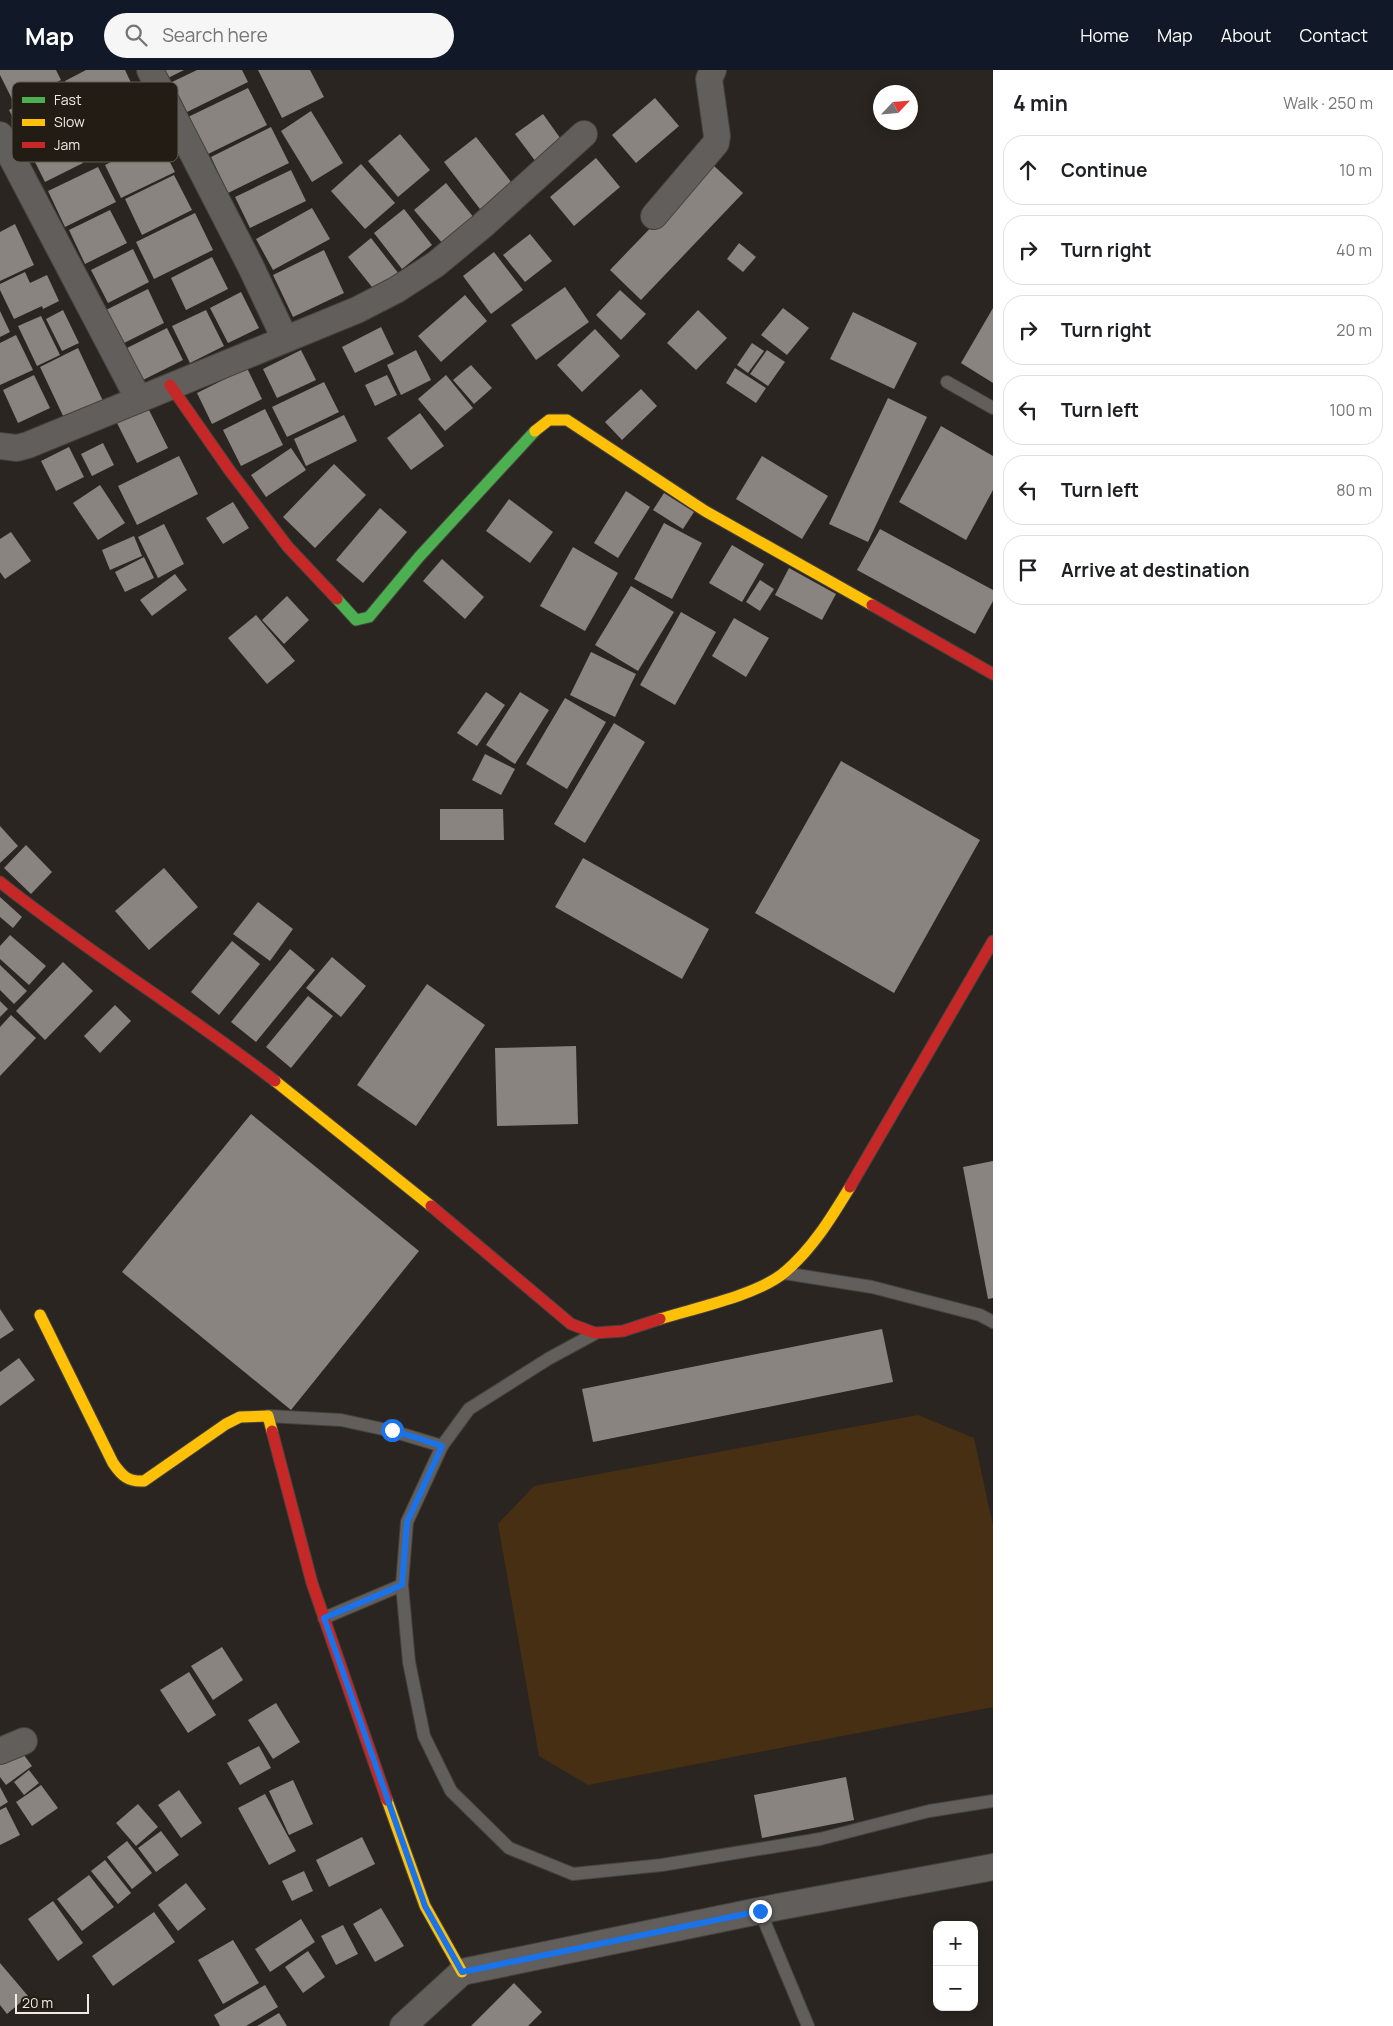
<!DOCTYPE html>
<meta charset="utf-8">
<style>
:root{--surface:#fff;--page:#f6f6f6;--text:#202124;--muted:#757577;--line:#e0e0e0;--accent:#111827}
body{margin:0;font-family:Manrope,sans-serif;background:var(--page);color:var(--text)}
.controls{position:absolute;right:15px;bottom:15px;display:grid;overflow:hidden;border-radius:10px;box-shadow:0 2px 12px #0003}
.controls button{width:45px;height:45px;display:grid;place-items:center;padding:0;border:0;border-bottom:1px solid var(--line);background:var(--surface);color:var(--text);font:25px sans-serif}
.compass{position:absolute;left:873px;top:15px;width:45px;height:45px;border-radius:50%;background:var(--surface);box-shadow:0 2px 12px #0003;rotate:64deg}
.scale{position:absolute;left:15px;bottom:12px;width:74px;box-sizing:border-box;padding-left:5px;border:2px solid #efeae4;border-top:0;font-size:14px;line-height:18px;white-space:nowrap;color:#efeae4;-webkit-text-stroke:4px #231c14;paint-order:stroke}
.stop{position:absolute;width:15px;height:15px;margin:-11px;border:4px solid #1a73e8;border-radius:50%;background:#fff}
.stop.end{background:#1a73e8;border-color:#fff;box-shadow:0 1px 5px #0008}
.list{margin:0;padding:0;list-style:none}
h2{display:flex;justify-content:space-between;align-items:center;height:65px;margin:0;padding:0 20px;font-size:21px}
h2 small{font-size:16px;font-weight:400;color:var(--muted)}
.list li{display:grid;grid-template-columns:32px 1fr auto;gap:15px;align-items:center;box-sizing:border-box;height:70px;margin:0 10px 10px;padding:0 10px;border:1px solid var(--line);border-radius:20px}
.list b{display:block;font-size:19px;white-space:nowrap}
.list em{font-size:16px;font-style:normal;color:var(--muted)}
.icon{flex:none;width:28px;height:28px;fill:none;stroke:currentColor;stroke-width:2;stroke-linecap:round;stroke-linejoin:round}
.map{position:relative;flex:none;width:993px;height:1956px;overflow:hidden}
header{display:flex;align-items:center;gap:30px;box-sizing:border-box;height:70px;padding:0 25px;background:var(--accent);color:#fff}
header strong{font-size:24px}
nav{display:flex;gap:28px;margin-inline-start:auto;font-size:18px}
.search{width:350px;height:45px;background:var(--page);display:flex;align-items:center;gap:12px;box-sizing:border-box;padding:0 18px;border-radius:28px;color:var(--muted);font-size:19px}
main{display:flex}
aside{flex:1;background:var(--surface)}
.map>svg:first-child{display:block}
.green{fill:#462f13}
.building{fill:#898480}
.lines{fill:none;stroke-linecap:round;stroke-linejoin:round}
.lane-casing{stroke:#46423e;stroke-width:14}
.street-casing{stroke:#46423e;stroke-width:28}
.fast-casing{stroke:#46423e;stroke-width:13}
.slow-casing{stroke:#46423e;stroke-width:13}
.jam-casing{stroke:#46423e;stroke-width:13}
.lane{stroke:#615e5b;stroke-width:12}
.street{stroke:#615e5b;stroke-width:26}
.fast{stroke:#4caf50;stroke-width:11}
.slow{stroke:#ffc107;stroke-width:11}
.jam{stroke:#c62828;stroke-width:11}
.route{stroke:#1a73e8;stroke-width:6}
.key{fill:#231c14;stroke:#605a52;stroke-width:1}
.key-label{font-size:14px;fill:#efeae4}
</style>
<header>
<strong>Map</strong>
<div class="search"><svg class="icon" aria-label="search" viewBox="0 0 24 24"><circle cx="10" cy="10" r="6"/><path d="M15 15l6 6"/></svg>Search here</div>
<nav><a>Home</a><a>Map</a><a>About</a><a>Contact</a></nav>
</header>
<main>
<div class="map">
<svg width="993" height="1956" viewBox="0 0 993 1956">
<rect width="100%" height="100%" fill="#2a2520"/>
<polygon class="green" points="918,1345 974,1368 993,1456 993,1637 588,1715 539,1686 498,1454 534,1416"/>
<g class="building">
<polygon points="0,0 56,0 61,10 14,33 0,5"/>
<polygon points="86,0 125,0 134,19 81,45 65,11"/>
<polygon points="157,0 184,0 162,11"/>
<polygon points="197,0 242,0 248,12 187,42 172,12"/>
<polygon points="258,0 310,0 324,27 282,48"/>
<polygon points="59,15 76,52 27,76 9,40"/>
<polygon points="248,18 267,55 204,86 186,48"/>
<polygon points="655,28 679,56 636,93 612,65"/>
<polygon points="311,41 343,93 312,112 281,61"/>
<polygon points="543,44 563,72 536,92 515,64"/>
<polygon points="271,57 289,93 228,123 211,87"/>
<polygon points="66,59 83,93 45,112 28,78"/>
<polygon points="400,64 430,100 398,127 368,91"/>
<polygon points="476,67 515,117 483,143 444,92"/>
<polygon points="158,69 175,102 121,128 105,95"/>
<polygon points="596,88 620,117 574,156 550,127"/>
<polygon points="361,94 395,133 365,159 331,121"/>
<polygon points="712,94 743,123 641,230 610,200"/>
<polygon points="98,97 116,132 65,157 48,121"/>
<polygon points="291,100 306,131 250,158 235,127"/>
<polygon points="174,105 192,140 142,165 125,129"/>
<polygon points="446,113 475,149 444,175 414,140"/>
<polygon points="312,138 330,169 273,200 256,169"/>
<polygon points="404,139 432,175 402,199 374,163"/>
<polygon points="110,140 127,173 85,194 69,160"/>
<polygon points="195,143 213,180 154,209 136,172"/>
<polygon points="15,154 34,195 0,211 0,162"/>
<polygon points="530,164 552,191 525,212 503,185"/>
<polygon points="371,168 399,204 376,222 348,187"/>
<polygon points="739,173 756,187 743,202 727,189"/>
<polygon points="133,179 149,212 108,233 91,200"/>
<polygon points="324,180 344,223 293,247 273,205"/>
<polygon points="494,182 523,220 491,244 463,206"/>
<polygon points="212,187 228,219 186,240 171,208"/>
<polygon points="25,202 30,213 47,205 59,231 43,239 42,236 14,249 0,220 0,214"/>
<polygon points="565,217 589,252 536,290 511,255"/>
<polygon points="148,219 164,253 122,274 106,240"/>
<polygon points="620,220 646,244 621,270 596,245"/>
<polygon points="241,222 259,258 228,273 210,238"/>
<polygon points="465,225 487,251 441,292 418,266"/>
<polygon points="783,238 809,258 787,285 761,265"/>
<polygon points="993,238 993,313 961,293"/>
<polygon points="63,240 79,273 62,281 46,249"/>
<polygon points="206,240 224,276 190,293 172,256"/>
<polygon points="698,240 727,268 696,300 667,273"/>
<polygon points="0,241 10,262 0,267"/>
<polygon points="853,242 917,273 894,319 830,289"/>
<polygon points="41,246 60,285 37,296 18,256"/>
<polygon points="381,257 394,284 355,303 342,277"/>
<polygon points="167,258 183,290 143,310 127,278"/>
<polygon points="595,259 620,286 582,322 557,295"/>
<polygon points="16,265 33,300 0,315 0,273"/>
<polygon points="752,273 764,281 748,303 737,295"/>
<polygon points="78,278 103,331 65,350 40,297"/>
<polygon points="301,280 316,310 277,328 263,299"/>
<polygon points="416,280 431,310 401,325 387,295"/>
<polygon points="767,280 785,292 768,316 750,304"/>
<polygon points="471,295 492,318 474,334 453,310"/>
<polygon points="247,298 262,329 212,354 197,323"/>
<polygon points="735,298 766,318 756,333 726,313"/>
<polygon points="34,305 50,338 18,353 3,320"/>
<polygon points="387,305 397,325 375,336 365,315"/>
<polygon points="446,305 473,338 445,361 418,329"/>
<polygon points="324,312 339,342 287,367 272,337"/>
<polygon points="641,319 657,336 622,370 605,352"/>
<polygon points="888,328 927,347 868,472 829,454"/>
<polygon points="147,336 168,378 137,393 116,351"/>
<polygon points="265,339 283,375 241,396 223,360"/>
<polygon points="420,343 444,376 411,400 387,368"/>
<polygon points="344,345 357,371 306,396 294,369"/>
<polygon points="941,356 993,386 993,420 966,470 899,432"/>
<polygon points="103,373 114,395 92,406 81,384"/>
<polygon points="69,377 84,407 56,421 41,391"/>
<polygon points="291,378 306,400 266,427 251,405"/>
<polygon points="179,386 198,424 137,455 118,416"/>
<polygon points="762,386 828,426 802,469 736,429"/>
<polygon points="334,394 366,425 315,478 283,447"/>
<polygon points="100,415 125,453 98,470 73,433"/>
<polygon points="626,421 650,437 618,488 594,473"/>
<polygon points="664,423 694,442 683,459 653,440"/>
<polygon points="509,429 553,462 530,493 486,461"/>
<polygon points="233,432 249,458 223,474 206,448"/>
<polygon points="380,438 407,462 363,513 336,490"/>
<polygon points="664,453 702,473 672,529 634,509"/>
<polygon points="164,454 184,494 158,508 138,467"/>
<polygon points="880,459 993,520 993,531 975,564 857,500"/>
<polygon points="11,462 31,491 5,509 0,502 0,469"/>
<polygon points="134,466 142,486 110,500 102,480"/>
<polygon points="732,475 764,494 742,532 709,513"/>
<polygon points="573,477 618,503 585,561 540,536"/>
<polygon points="144,487 154,508 125,522 115,502"/>
<polygon points="442,489 484,527 465,549 423,511"/>
<polygon points="789,498 836,524 822,550 775,525"/>
<polygon points="175,504 187,520 152,546 140,530"/>
<polygon points="760,510 774,519 760,541 746,532"/>
<polygon points="631,516 674,542 638,601 595,575"/>
<polygon points="287,526 309,550 284,574 262,550"/>
<polygon points="681,542 716,562 675,635 640,615"/>
<polygon points="256,545 295,591 267,614 228,568"/>
<polygon points="734,548 769,568 746,607 712,586"/>
<polygon points="591,582 636,604 615,647 570,625"/>
<polygon points="486,622 505,635 477,676 457,663"/>
<polygon points="520,622 549,640 515,694 486,675"/>
<polygon points="565,628 606,652 567,719 526,694"/>
<polygon points="614,653 645,672 585,773 554,754"/>
<polygon points="485,684 515,699 501,725 472,710"/>
<polygon points="841,691 980,770 894,923 755,843"/>
<polygon points="440,739 503,739 504,770 440,770"/>
<polygon points="0,756 18,776 0,793"/>
<polygon points="26,775 52,802 31,824 4,798"/>
<polygon points="583,788 709,859 682,909 555,837"/>
<polygon points="164,798 198,837 149,880 115,841"/>
<polygon points="0,827 22,847 13,858 0,847"/>
<polygon points="258,832 293,859 270,891 233,864"/>
<polygon points="10,865 46,896 29,915 0,889 0,876"/>
<polygon points="232,871 260,894 219,945 191,922"/>
<polygon points="290,879 315,900 256,972 231,952"/>
<polygon points="332,887 366,916 341,947 306,918"/>
<polygon points="63,892 93,921 45,970 16,941"/>
<polygon points="0,895 27,921 14,934 0,920"/>
<polygon points="427,914 485,955 416,1056 357,1015"/>
<polygon points="308,926 333,946 291,998 266,977"/>
<polygon points="0,931 8,939 0,947"/>
<polygon points="115,935 131,951 100,983 84,966"/>
<polygon points="11,945 36,968 0,1006 0,957"/>
<polygon points="576,976 578,1054 497,1056 495,978"/>
<polygon points="251,1044 419,1181 291,1340 122,1202"/>
<polygon points="993,1091 993,1228 988,1229 963,1097"/>
<polygon points="0,1239 14,1260 0,1269"/>
<polygon points="882,1259 893,1312 593,1372 582,1319"/>
<polygon points="19,1288 35,1310 0,1336 0,1302"/>
<polygon points="222,1577 243,1610 213,1630 191,1596"/>
<polygon points="189,1602 216,1645 188,1663 160,1620"/>
<polygon points="276,1633 300,1672 273,1689 248,1650"/>
<polygon points="259,1676 271,1698 240,1715 227,1693"/>
<polygon points="18,1677 32,1696 6,1715 0,1707 0,1690"/>
<polygon points="29,1700 39,1713 24,1725 14,1712"/>
<polygon points="846,1707 854,1750 762,1768 754,1725"/>
<polygon points="293,1710 313,1754 289,1765 269,1721"/>
<polygon points="41,1715 58,1738 32,1756 16,1732"/>
<polygon points="0,1717 8,1732 0,1737"/>
<polygon points="179,1720 202,1753 181,1768 158,1735"/>
<polygon points="265,1724 296,1781 269,1795 238,1738"/>
<polygon points="138,1734 158,1757 136,1776 116,1753"/>
<polygon points="6,1737 20,1765 0,1775 0,1740"/>
<polygon points="161,1761 179,1785 156,1802 138,1778"/>
<polygon points="362,1767 375,1794 329,1817 316,1790"/>
<polygon points="127,1771 152,1803 132,1819 107,1787"/>
<polygon points="105,1790 131,1823 118,1834 91,1801"/>
<polygon points="304,1801 313,1821 292,1831 282,1811"/>
<polygon points="89,1805 114,1837 82,1861 57,1829"/>
<polygon points="186,1813 206,1839 178,1861 158,1835"/>
<polygon points="53,1831 83,1873 58,1891 28,1849"/>
<polygon points="381,1838 404,1876 375,1892 353,1854"/>
<polygon points="154,1842 175,1872 113,1916 92,1886"/>
<polygon points="301,1849 315,1872 270,1902 255,1879"/>
<polygon points="343,1855 358,1884 336,1895 321,1866"/>
<polygon points="233,1870 259,1913 223,1934 198,1890"/>
<polygon points="308,1881 325,1907 303,1923 285,1897"/>
<polygon points="0,1893 28,1926 7,1944 0,1935"/>
<polygon points="514,1913 542,1942 528,1956 471,1956"/>
<polygon points="265,1915 278,1937 246,1956 220,1956 214,1945"/>
<polygon points="279,1943 287,1956 257,1956"/>
</g>
<g class="lines">
<defs>
<g id="lane">
<polyline points="947,312 993,338"/>
<polyline points="784,1203 872,1217 980,1245 993,1252"/>
<polyline points="594,1264 548,1289 469,1339 442,1376 407,1452 402,1515 409,1592 424,1666 451,1721 509,1778 573,1804 662,1795 820,1769 929,1741 993,1731"/>
<polyline points="268,1346 341,1350 392,1361 442,1376"/>
<polyline points="324,1548 402,1515"/>
<polyline points="760,1841 808,1956"/>
</g>
<g id="street">
<polyline points="150,0 250,195 285,269"/>
<polyline points="0,65 138,328"/>
<polyline points="654,146 716,73 717,66 709,9 713,0"/>
<polyline points="0,376 17,378 28,375 357,240 396,220 436,194 482,156 584,64"/>
<polyline points="0,1681 24,1671"/>
<polyline points="403,1956 462,1902 778,1837 993,1797"/>
</g>
<polyline id="fast" points="337,529 356,550 369,547 419,487 535,361"/>
<g id="slow">
<polyline points="535,361 549,350 567,350 705,441 872,535"/>
<polyline points="275,1011 431,1136"/>
<path d="M 40,1245 L 113,1393 C 122,1406 128,1412 144,1411 L 226,1354 L 240,1347 L 268,1346 L 272,1361"/>
<path d="M 660,1249 C 695,1238 758,1225 785,1202 C 813,1178 831,1148 850,1117"/>
<polyline points="387,1730 425,1836 462,1902"/>
</g>
<g id="jam">
<polyline points="170,315 230,401 288,477 337,529"/>
<polyline points="872,535 993,604"/>
<path d="M 0,812 C 89,883 186,942 275,1011"/>
<polyline points="850,1117 993,871"/>
<polyline points="431,1136 571,1254 595,1263 623,1261 660,1249"/>
<polyline points="272,1361 312,1513 387,1730"/>
</g>
</defs>
<use href="#lane" class="lane-casing"/>
<use href="#street" class="street-casing"/>
<use href="#fast" class="fast-casing"/>
<use href="#slow" class="slow-casing"/>
<use href="#jam" class="jam-casing"/>
<use href="#lane" class="lane"/>
<use href="#street" class="street"/>
<use href="#fast" class="fast"/>
<use href="#slow" class="slow"/>
<use href="#jam" class="jam"/>
</g>
<g class="lines">
<polyline class="route" points="392,1360 442,1376 407,1452 402,1515 324,1548 425,1836 462,1902 760,1841"/>
</g>
<rect x="12" y="12" width="166" height="80" rx="8" class="key"/>
<rect x="22" y="27" width="23" height="6" fill="#4caf50"/>
<rect x="22" y="49" width="23" height="7" fill="#ffc107"/>
<rect x="22" y="72" width="23" height="6" fill="#c62828"/>
<g class="key-label">
<text x="54" y="35">Fast</text>
<text x="54" y="57">Slow</text>
<text x="54" y="80">Jam</text>
</g>
</svg>
<div class="controls">
<button>+</button>
<button>−</button>
</div>
<svg class="compass" viewBox="-18 -18 36 36"><path d="M0-13l5 13h-10z" fill="#e53935"/><path d="M0 13l5-13h-10z" fill="#757577"/></svg>
<div class="scale">20 m</div>
<div class="stop" style="left:392px;top:1360px"></div>
<div class="stop end" style="left:760px;top:1841px"></div>
</div>
<aside>
<h2>4 min<small>Walk · 250 m</small></h2>
<ul class="list">
<li><svg class="icon" aria-label="ahead" viewBox="0 0 24 24"><path d="M12 20V5M6 11l6-6 6 6"/></svg><div><b>Continue</b></div><em>10 m</em></li>
<li><svg class="icon" aria-label="right" viewBox="0 0 24 24"><path d="M7 20v-9h11M14 6l5 5-5 5"/></svg><div><b>Turn right</b></div><em>40 m</em></li>
<li><svg class="icon" aria-label="right" viewBox="0 0 24 24"><path d="M7 20v-9h11M14 6l5 5-5 5"/></svg><div><b>Turn right</b></div><em>20 m</em></li>
<li><svg class="icon" aria-label="left" viewBox="0 0 24 24"><path d="M17 20v-9H6M10 6l-5 5 5 5"/></svg><div><b>Turn left</b></div><em>100 m</em></li>
<li><svg class="icon" aria-label="left" viewBox="0 0 24 24"><path d="M17 20v-9H6M10 6l-5 5 5 5"/></svg><div><b>Turn left</b></div><em>80 m</em></li>
<li><svg class="icon" aria-label="arrive" viewBox="0 0 24 24"><path d="M6 21V4h12l-3 4 3 4H6"/></svg><div><b>Arrive at destination</b></div></li>
</ul>
</aside>
</main>
